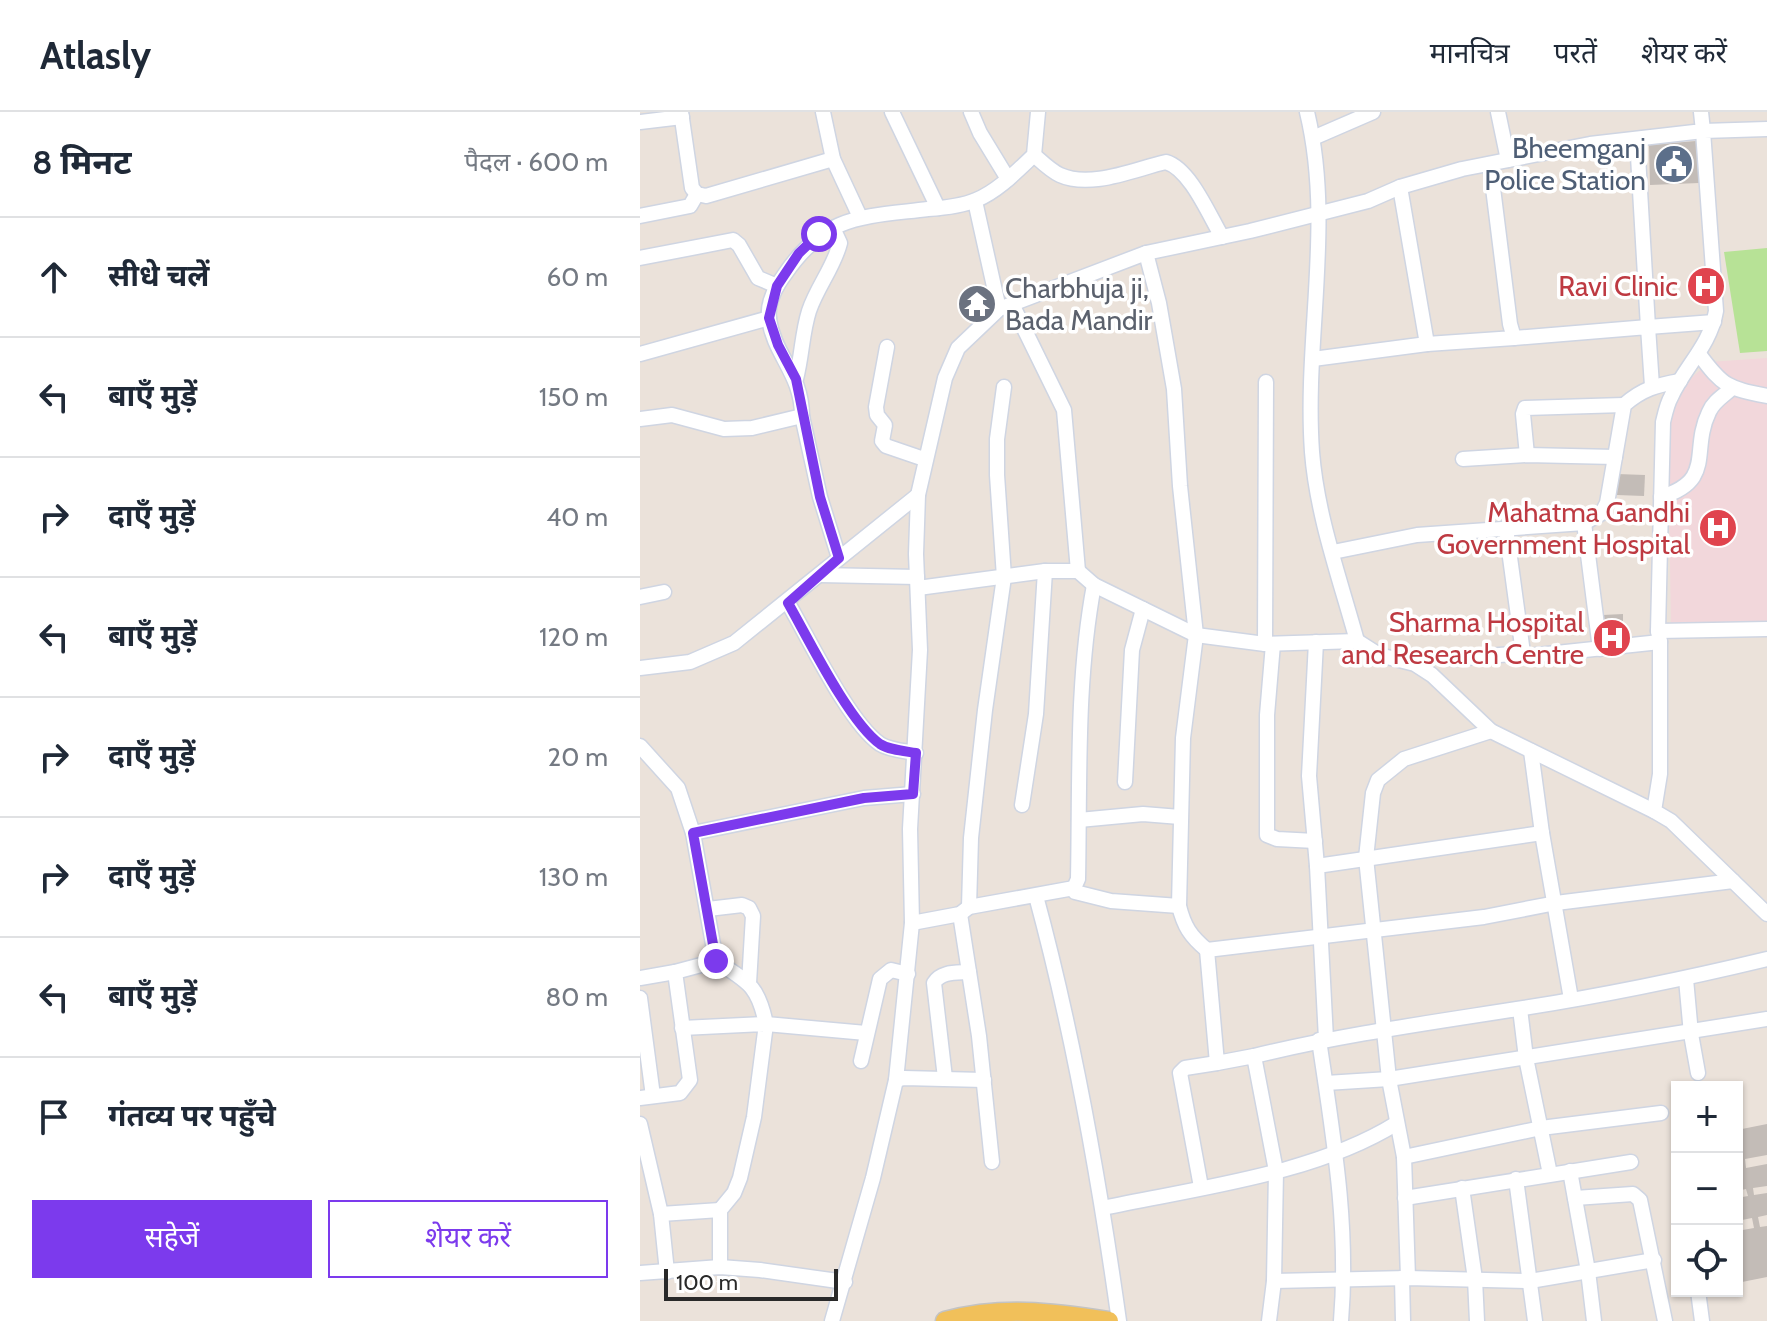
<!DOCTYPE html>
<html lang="hi">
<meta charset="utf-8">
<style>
:root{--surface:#fff;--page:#f2f2f3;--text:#1f2937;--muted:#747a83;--line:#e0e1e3;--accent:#7c3aed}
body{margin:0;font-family:Cabin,"Noto Sans Devanagari",sans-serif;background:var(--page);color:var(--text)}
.controls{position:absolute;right:24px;bottom:24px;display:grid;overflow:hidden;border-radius:0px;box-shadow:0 2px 6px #0004}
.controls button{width:72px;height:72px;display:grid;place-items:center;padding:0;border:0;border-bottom:2px solid var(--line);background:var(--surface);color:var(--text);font:40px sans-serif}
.scale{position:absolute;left:24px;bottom:20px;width:174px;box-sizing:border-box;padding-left:8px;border:4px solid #292929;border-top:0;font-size:22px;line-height:28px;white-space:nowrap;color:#292929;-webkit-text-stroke:6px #fff;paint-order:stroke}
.stop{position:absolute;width:24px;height:24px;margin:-18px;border:6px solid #7c3aed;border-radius:50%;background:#fff}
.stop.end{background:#7c3aed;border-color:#fff;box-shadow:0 2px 8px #0008}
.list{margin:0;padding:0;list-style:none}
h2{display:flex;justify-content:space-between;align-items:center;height:104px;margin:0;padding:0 32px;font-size:34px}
h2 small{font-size:26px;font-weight:400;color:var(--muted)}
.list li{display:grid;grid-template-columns:52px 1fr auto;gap:24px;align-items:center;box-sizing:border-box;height:120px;padding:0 32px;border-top:2px solid var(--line)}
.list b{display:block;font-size:30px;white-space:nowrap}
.list em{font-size:26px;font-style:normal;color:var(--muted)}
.actions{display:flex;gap:16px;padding:24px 32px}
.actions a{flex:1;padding:18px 0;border:2px solid var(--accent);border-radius:0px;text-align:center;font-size:28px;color:var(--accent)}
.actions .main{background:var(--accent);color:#fff}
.icon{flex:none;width:44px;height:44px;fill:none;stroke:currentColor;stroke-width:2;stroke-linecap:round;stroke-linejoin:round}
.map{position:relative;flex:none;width:1127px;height:1209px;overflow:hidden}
header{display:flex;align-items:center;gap:48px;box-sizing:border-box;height:112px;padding:0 40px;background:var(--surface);border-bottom:2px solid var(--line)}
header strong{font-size:38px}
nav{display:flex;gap:44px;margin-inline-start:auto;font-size:28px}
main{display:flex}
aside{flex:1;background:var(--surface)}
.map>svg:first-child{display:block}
.medical{fill:#f2d7db}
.green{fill:#b7e296}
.building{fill:#c3bcb7}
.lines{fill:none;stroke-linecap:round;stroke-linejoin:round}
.minor-casing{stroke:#cfd5e2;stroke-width:17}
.major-casing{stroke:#c3c3c3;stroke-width:21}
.minor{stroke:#fff;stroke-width:14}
.major{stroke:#f1c05a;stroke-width:18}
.route{stroke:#7c3aed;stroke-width:10}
.labels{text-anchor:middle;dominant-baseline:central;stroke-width:7;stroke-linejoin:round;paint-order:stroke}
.service-label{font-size:28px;fill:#4e5e75;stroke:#fff;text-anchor:end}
.health-label{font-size:28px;fill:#be3a42;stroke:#fff;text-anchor:end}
.worship-label{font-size:28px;fill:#5b616d;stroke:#fff;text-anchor:start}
</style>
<header>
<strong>Atlasly</strong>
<nav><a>मानचित्र</a><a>परतें</a><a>शेयर करें</a></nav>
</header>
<main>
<aside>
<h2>8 मिनट<small>पैदल · 600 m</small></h2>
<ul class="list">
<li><svg class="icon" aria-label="ahead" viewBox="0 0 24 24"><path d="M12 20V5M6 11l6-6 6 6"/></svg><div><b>सीधे चलें</b></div><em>60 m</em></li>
<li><svg class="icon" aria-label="left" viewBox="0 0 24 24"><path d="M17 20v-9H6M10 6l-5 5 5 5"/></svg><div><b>बाएँ मुड़ें</b></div><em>150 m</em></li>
<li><svg class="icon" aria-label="right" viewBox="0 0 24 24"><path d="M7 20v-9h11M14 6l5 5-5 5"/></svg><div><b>दाएँ मुड़ें</b></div><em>40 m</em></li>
<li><svg class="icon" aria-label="left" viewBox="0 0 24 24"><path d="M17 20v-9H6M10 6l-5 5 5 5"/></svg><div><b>बाएँ मुड़ें</b></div><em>120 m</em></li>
<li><svg class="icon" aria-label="right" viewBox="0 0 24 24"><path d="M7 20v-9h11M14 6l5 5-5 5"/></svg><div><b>दाएँ मुड़ें</b></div><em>20 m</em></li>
<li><svg class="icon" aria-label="right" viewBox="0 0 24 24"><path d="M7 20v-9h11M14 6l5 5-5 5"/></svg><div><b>दाएँ मुड़ें</b></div><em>130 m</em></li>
<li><svg class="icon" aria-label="left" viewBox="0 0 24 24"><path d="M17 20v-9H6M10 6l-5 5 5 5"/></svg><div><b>बाएँ मुड़ें</b></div><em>80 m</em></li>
<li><svg class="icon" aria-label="arrive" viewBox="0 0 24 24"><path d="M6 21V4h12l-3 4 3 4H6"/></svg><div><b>गंतव्य पर पहुँचे</b></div></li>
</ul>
<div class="actions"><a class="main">सहेजें</a><a>शेयर करें</a></div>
</aside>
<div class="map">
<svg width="1127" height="1209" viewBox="0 0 1127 1209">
<rect width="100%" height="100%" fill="#ebe2da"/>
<polygon class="medical" points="1127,246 1127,509 1031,516 1028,324 1034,294 1046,271 1069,250"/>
<polygon class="green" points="1127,136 1127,239 1100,241 1084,140"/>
<g class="building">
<polygon points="1056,29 1059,71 1010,73 1009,33"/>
<polygon points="977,362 1005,363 1004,384 977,383"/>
<polygon points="983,502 983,531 963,532 963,503"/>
<polygon points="1127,1012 1127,1043 1105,1047 1106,1056 1127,1052 1127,1074 1113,1076 1114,1083 1127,1081 1127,1103 1118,1105 1120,1115 1127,1114 1127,1165 1097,1171 1097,1119 1114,1116 1112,1106 1097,1109 1097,1086 1108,1084 1106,1077 1097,1079 1097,1018"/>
</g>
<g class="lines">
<defs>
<g id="minor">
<polyline points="41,0 52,76 57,82 66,84 193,47"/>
<polyline points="183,0 193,47 220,105"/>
<polyline points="252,0 298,96"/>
<polyline points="331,0 340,21 368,67"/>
<path d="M 667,0 C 694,112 664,226 672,340 C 677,404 700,467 717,529"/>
<polyline points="858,0 868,48"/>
<polyline points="0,10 42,5"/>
<path d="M 1127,17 L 1063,19 L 1076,199 C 1070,234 1045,254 1031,285 C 1027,292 1025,302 1023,310 L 1018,519 L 1020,530 L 1020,662 L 1014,699 L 1031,709 L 1127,802"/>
<polyline points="673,26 733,0"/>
<polyline points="997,27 1008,215 1074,210"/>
<path d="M 394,43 C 402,50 411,59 420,63 C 451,77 495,57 526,50 C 550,57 569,103 582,125"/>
<polyline points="760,75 787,232"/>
<polyline points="335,89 359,197"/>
<polyline points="0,104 50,94 57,82"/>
<path d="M 506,141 L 519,191 L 534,277 L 540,374 L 556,523 L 543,626 L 539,794 C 544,814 550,824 567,838"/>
<polyline points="0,146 93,128 99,133 118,166 137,174"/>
<polyline points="372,192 424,298 438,459"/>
<polyline points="874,226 1008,215 1012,274"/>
<polyline points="247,235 236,295 237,303 245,313 242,329 246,334 284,347"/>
<polyline points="0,242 129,206"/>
<path d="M 1059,242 C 1083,275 1088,276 1127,284"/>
<polyline points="673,247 787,232 874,226 870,212 850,52"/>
<path d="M 156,267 C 162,244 162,221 169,199 C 177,175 194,155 200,131 L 193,116"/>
<polyline points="162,304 180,385 199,446"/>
<path d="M 0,307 L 32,303 L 84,317 L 112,316 L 162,304 C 162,262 134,243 129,207 C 127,191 136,174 145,162 C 186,102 222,105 288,97 C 303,96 322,94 336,88 C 358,79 377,59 394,43 L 398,0"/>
<polyline points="887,343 883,302 885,296 984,293"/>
<polyline points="823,347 887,343 975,345"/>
<path d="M 1021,385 C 1076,368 1050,339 1069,300 C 1073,290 1083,284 1091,277"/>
<polyline points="944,411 960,537"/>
<polyline points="866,416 883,541 888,544 1020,530"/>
<path d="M 693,440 L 777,423 L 944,411 L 962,401 L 967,391 L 984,293 C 1002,277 1017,273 1040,269"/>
<polyline points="180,463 277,465"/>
<polyline points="278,476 405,459 438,459 454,473 556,523 625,532 717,529 739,543 775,552 792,563 851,619 1014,699"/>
<polyline points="0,485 24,480"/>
<path d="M 148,491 C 168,525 209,611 240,632 C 249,638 265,639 276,641"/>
<polyline points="1018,519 1127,517"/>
<polyline points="676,530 669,664 677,754 686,927"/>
<polyline points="625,532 626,270"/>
<polyline points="633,532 627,603 627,723 637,727 675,729"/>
<polyline points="813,547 883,541"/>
<polyline points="0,556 50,550 94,531 278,383"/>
<polyline points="0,634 38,676 53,721"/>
<polyline points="891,639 902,721 931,887"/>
<polyline points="485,670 492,538 503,497"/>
<polyline points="382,693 396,602 405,459"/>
<polyline points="439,708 503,702 540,705"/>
<polyline points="677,754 902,721"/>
<polyline points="434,776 435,780 471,789 539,794"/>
<path d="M 396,784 C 434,924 459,1066 479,1209"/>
<polyline points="329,795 331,726 345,598 364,465 357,363 357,327 364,275"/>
<polyline points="68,797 102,793 109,796 113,804 109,871"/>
<polyline points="320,802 339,924 352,1050"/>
<path d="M 272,811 L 320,802 L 329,795 L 434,776 L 438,767 C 440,668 436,569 454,473"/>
<path d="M 76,849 C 108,870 118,873 126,912 L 226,921"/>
<polyline points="0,866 35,860"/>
<polyline points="1046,867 1051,922 1058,961"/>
<polyline points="0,886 13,984"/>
<polyline points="880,897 886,946 910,1062"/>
<polyline points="42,916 126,912 114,1005 100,1066 94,1081 80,1098 80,1155"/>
<path d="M 679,928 C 693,1023 709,1113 701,1209"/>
<path d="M 614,944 C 701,923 788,911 877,897 C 961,884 1044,867 1127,847"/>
<polyline points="221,949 240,867 251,858 268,862"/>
<path d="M 305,966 L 294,871 C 301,859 317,861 329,860"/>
<polyline points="256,968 264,966 344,968"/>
<polyline points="686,971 749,967 1127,907"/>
<polyline points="0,986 40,981 50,968 35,860 76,849 53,721 224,686 273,682"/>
<polyline points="0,1012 21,1102 27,1160"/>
<polyline points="764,1045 901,1016 1021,1001"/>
<polyline points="930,1059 948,1159 954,1209"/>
<polyline points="876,1067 895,1209"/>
<polyline points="561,1075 540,961 545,956 577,951"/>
<polyline points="822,1076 835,1167 837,1209"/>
<polyline points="765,1086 991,1050"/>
<polyline points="935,1086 993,1082 1000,1088 1025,1209"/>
<path d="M 463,1096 C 557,1076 676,1062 757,1011"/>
<polyline points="21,1102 80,1098"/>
<polyline points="0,1161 80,1155 120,1158 205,1170"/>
<polyline points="762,1166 763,1209"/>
<polyline points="768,1166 764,1045 749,967 726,746 733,681 738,668 764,647 851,619"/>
<polyline points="634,1169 768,1166 890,1169 1014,1148"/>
<polyline points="1058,1179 1062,1209"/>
<polyline points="192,1209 233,1066 256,968 272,811 270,717 280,538 276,442 278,383 305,266 318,236 359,197 506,141 610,119 728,89 760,75 822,57 950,32 1063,19 1061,0"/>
<polyline points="629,1209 634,1169 636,1059 614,944 577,951 567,838 844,805 916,791 1093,769"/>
</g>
<path id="major" d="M 305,1209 C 361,1194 412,1200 469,1209"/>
</defs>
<use href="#minor" class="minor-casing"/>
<use href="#major" class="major-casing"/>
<use href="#minor" class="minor"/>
<use href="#major" class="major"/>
</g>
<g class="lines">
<path class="route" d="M 76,849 L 53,721 L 224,686 L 273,682 L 276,641 C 264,639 249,638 240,632 C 209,610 168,526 148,491 L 199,446 L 180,385 L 156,267 L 138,233 L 129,206 L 137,174 L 159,141 L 179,122"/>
</g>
<defs>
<symbol id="civic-disc" viewBox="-11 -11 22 22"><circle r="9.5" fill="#5c6f8a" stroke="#fff"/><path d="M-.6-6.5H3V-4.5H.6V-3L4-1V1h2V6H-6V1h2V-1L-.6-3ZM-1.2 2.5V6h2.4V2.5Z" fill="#fff"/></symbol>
<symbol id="hospital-disc" viewBox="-11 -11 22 22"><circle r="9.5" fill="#e0444e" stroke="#fff"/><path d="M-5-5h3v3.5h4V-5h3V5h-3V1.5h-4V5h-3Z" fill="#fff"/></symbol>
<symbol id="temple-disc" viewBox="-11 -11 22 22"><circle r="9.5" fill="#6b7280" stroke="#fff"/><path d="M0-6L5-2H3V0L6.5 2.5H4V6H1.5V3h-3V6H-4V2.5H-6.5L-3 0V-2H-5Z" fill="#fff"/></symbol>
</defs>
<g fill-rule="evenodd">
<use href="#civic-disc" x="1012" y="30" width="44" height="44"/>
<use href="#hospital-disc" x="1044" y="152" width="44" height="44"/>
<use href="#temple-disc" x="315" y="170" width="44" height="44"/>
<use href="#hospital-disc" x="1056" y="394" width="44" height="44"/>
<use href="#hospital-disc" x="950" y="504" width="44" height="44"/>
</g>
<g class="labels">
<g class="service-label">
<text x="1006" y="36">Bheemganj<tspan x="1006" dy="32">Police Station</tspan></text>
</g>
<g class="health-label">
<text x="1038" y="174">Ravi Clinic</text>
<text x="1050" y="400">Mahatma Gandhi<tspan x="1050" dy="32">Government Hospital</tspan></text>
<text x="944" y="510">Sharma Hospital<tspan x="944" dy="32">and Research Centre</tspan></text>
</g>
<g class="worship-label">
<text x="365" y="176">Charbhuja ji,<tspan x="365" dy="32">Bada Mandir</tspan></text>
</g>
</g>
</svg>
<div class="controls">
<button>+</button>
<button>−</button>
<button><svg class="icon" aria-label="locate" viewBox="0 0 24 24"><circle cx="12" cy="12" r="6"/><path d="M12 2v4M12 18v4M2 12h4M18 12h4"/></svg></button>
</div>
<div class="scale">100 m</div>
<div class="stop" style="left:179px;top:122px"></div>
<div class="stop end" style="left:76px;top:849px"></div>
</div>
</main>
